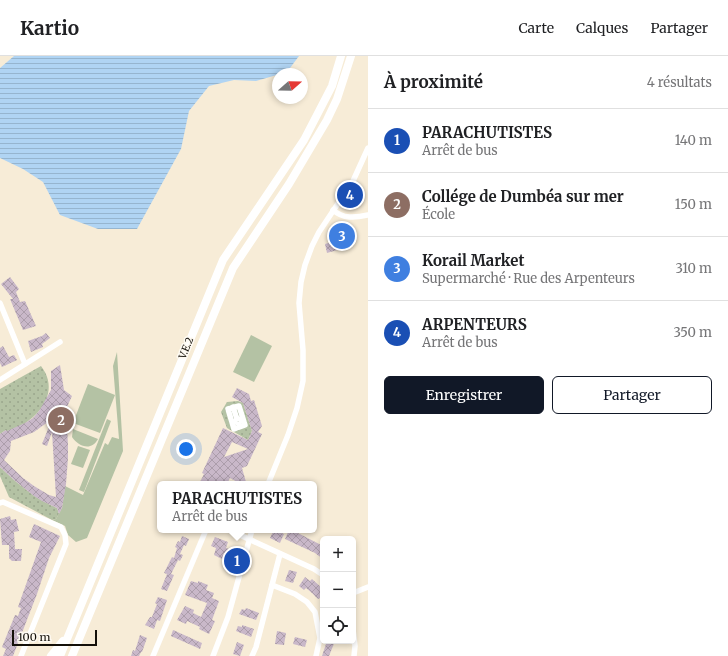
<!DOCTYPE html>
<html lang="fr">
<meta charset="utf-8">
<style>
:root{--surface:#fff;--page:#f6f6f6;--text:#202124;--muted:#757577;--line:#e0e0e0;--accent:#111827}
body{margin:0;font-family:Merriweather,serif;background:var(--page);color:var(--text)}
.controls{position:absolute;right:12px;bottom:12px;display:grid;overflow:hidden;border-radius:6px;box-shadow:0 2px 6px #0003}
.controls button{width:36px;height:36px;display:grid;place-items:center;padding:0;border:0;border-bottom:1px solid var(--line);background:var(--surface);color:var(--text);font:20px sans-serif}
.compass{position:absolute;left:272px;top:12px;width:36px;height:36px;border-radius:50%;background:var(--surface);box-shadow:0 2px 6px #0003;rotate:70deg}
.scale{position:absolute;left:12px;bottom:10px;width:85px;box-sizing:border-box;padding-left:4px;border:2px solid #141009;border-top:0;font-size:11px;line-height:14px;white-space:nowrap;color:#141009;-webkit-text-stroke:3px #fefaf2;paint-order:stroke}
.you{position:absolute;left:186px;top:393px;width:14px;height:14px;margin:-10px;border:3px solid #fff;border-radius:50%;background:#1a73e8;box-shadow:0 0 0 6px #1a73e833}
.badge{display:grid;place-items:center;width:26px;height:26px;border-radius:50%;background:var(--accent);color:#fff;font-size:13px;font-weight:700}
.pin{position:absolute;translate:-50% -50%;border:2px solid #fff;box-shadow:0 1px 4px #0006}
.popup{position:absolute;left:157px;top:425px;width:160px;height:52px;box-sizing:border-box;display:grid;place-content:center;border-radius:6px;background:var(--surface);filter:drop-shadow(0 1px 3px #0005);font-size:13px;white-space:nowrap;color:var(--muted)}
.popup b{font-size:15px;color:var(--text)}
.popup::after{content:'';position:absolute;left:50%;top:100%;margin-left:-8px;border:8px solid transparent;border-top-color:var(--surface)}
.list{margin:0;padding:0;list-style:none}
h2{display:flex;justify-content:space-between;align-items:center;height:52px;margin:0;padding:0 16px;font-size:17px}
h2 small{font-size:13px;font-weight:400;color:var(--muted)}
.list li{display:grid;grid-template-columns:26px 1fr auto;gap:12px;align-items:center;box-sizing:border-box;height:64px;padding:0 16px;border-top:1px solid var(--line)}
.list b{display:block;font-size:15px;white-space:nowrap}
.list p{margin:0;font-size:13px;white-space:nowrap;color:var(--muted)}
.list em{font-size:13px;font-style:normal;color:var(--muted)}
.actions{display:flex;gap:8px;padding:12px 16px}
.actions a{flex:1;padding:9px 0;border:1px solid var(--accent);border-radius:6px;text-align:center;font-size:14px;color:var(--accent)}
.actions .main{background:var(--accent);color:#fff}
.icon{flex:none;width:22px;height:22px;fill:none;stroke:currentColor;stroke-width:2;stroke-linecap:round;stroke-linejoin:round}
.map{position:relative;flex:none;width:368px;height:600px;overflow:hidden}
header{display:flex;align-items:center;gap:24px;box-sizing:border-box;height:56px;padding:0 20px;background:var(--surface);border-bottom:1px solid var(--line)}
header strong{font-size:19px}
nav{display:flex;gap:22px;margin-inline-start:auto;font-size:14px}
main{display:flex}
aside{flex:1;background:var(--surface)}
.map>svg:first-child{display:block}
.grass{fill:url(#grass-dots)}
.garden{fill:#b4c2a4}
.water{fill:url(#water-rules)}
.building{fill:url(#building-cross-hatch);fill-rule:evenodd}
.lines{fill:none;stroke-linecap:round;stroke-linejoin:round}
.minor{stroke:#fff;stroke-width:5.5}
.highway{stroke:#fff;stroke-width:8}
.labels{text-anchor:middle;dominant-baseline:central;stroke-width:3;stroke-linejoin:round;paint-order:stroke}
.street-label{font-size:10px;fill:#141009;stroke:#fefaf2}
</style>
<header>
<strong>Kartio</strong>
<nav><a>Carte</a><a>Calques</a><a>Partager</a></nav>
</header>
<main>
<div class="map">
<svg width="368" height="600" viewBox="0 0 368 600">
<defs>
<pattern id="grass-dots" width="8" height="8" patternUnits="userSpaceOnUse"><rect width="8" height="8" fill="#b4c2a4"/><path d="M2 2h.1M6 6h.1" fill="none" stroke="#9aa68c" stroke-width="1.8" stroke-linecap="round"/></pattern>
<pattern id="water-rules" width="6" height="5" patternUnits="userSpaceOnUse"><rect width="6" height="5" fill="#b0d4f3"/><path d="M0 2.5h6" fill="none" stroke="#96b5cf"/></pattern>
<pattern id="building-cross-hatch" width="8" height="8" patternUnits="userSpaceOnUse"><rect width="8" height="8" fill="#c9b8c9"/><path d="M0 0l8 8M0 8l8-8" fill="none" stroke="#ac9dab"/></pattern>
</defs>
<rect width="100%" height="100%" fill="#f7ecd7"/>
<g class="grass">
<path d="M 41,310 C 55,328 49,348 32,362 C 25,368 16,372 7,377 L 6,374 L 0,378 L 0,333 Z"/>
<polygon points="238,345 243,347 252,375 248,384 227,372 221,356 227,346"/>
<path d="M 0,411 C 17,427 35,443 57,452 L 59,458 L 56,463 L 52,464 L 9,441 L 0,420 Z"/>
</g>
<g class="garden">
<polygon points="251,279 272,290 254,326 233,316"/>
<polygon points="117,296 123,395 87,482 76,486 68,479 65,470 52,464 56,463 62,452 65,430 83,439 105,387 108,389 112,381 119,383 113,310"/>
<polygon points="88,328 115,339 100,377 73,367"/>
<polygon points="107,363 111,365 84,436 79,434"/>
<path d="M 73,373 L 98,383 C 91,396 78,390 72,381 Z"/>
<polygon points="78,390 90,394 83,412 71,408"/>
</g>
<polygon class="water" points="14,0 299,0 287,16 256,25 234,24 209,30 189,55 181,93 137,173 98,173 60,159 43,126 23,113 0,102 0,12"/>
<g class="building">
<polygon points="348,169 354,189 327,197 325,188 332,186 330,179 335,173"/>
<polygon points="10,221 19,233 16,236 20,246 25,245 36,270 23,274 10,243 13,243 1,228"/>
<polygon points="46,277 50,282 42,288 43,291 31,296 28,285 42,280"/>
<polygon points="3,290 9,301 14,299 17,304 2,311 0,307 0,292"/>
<path d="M 60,309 L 64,334 L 72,340 L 66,353 L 68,389 L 68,402 L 66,428 L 62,452 L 59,458 L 57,452 L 42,445 L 34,440 L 14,424 L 0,411 L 0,378 L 6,374 L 7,375 L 25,367 L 33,362 L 39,355 L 51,334 L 51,315 ZM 52,363 L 42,388 L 47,390 L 52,376 L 56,441 L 49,439 L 34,430 L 23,422 L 4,404 L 10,395 L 11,385 L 34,376 Z"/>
<path d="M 237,332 L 249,338 L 251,345 L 254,344 L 262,370 L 258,376 L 262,378 L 247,410 L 242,412 L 246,426 L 241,428 L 230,422 L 227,428 L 203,428 L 200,426 L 204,418 L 202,417 L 223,372 L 248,384 L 252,375 L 243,347 L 232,341 ZM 232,386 L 248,393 L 224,401 Z"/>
<polygon points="10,460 11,464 16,463 19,475 14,476 15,493 22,493 21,505 12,505 9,502 9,489 2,489 0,463"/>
<polygon points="34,468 60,480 49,502 37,538 13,600 3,600 6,593 2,591 15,559 18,560 21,552 18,551 41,486 29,481"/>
<polygon points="274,474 284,478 280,487 270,482"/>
<polygon points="289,474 292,474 323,490 323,503 315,497 285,483"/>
<polygon points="182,480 189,483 186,490 184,489 180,498 183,499 180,505 178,504 171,518 174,519 167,535 161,533 167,518 164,517 172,501 174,502 177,492 175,491 178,485 180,486"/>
<polygon points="215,481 228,486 226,492 229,493 226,498 224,497 222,503 214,499 216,492 211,490"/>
<polygon points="289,514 297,516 293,527 285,525"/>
<polygon points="305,521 310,525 312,523 323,533 323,546 320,542 318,543 312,537 306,532 304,534 299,530"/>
<polygon points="191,525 198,527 198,525 208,529 206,534 214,537 212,542 219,545 212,564 215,565 209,578 199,573 200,571 187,565 186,568 177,564 185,550 194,554 193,557 201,561 207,547 185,539"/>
<polygon points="158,541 167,544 160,565 157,564 154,573 145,569 150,561 152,561 157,548 155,547"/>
<polygon points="246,552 259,557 256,564 239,558 242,553 245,554"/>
<polygon points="242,569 254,573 251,581 236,575 238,570 242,571"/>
<polygon points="173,574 202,587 200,593 171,580"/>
<polygon points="277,575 286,577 284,589 275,588"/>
<polygon points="140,579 147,582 142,596 141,596 139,600 131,600 133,594 135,595"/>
<polygon points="295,581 307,584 305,591 293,588"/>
<polygon points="327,585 335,585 329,600 322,600"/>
<polygon points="237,586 244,589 240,600 233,598"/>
</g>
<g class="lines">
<g class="minor">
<path d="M 333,154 C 343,163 355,162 368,159"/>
<polyline points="0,247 25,308"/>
<polyline points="0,324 60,286"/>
<polygon points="239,350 245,369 234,373 228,353"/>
<polyline points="233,351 237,363"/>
<circle cx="238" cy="365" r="2"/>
<polyline points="268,428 288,379 297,352 303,325 303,294 299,247 301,226 305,209 312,190 319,176 353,125 368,92"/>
<polyline points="0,447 3,446 61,471 65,479 66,488 21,600"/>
<polyline points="229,474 314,513 323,519"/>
<polyline points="272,529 295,538 307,546 315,556 320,582 316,600"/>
<polyline points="353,537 368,531"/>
<polyline points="353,573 355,590 354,600"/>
<polyline points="153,600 206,474"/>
<polyline points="213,600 228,561 252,474"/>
<polyline points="252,600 256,591 280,498"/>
</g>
<g class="highway">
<polyline points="51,600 63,585"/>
<polyline points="60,600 223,204 304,84 332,30 341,0"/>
<polyline points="72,600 233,212 289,128 327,64 337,43 351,0"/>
</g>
</g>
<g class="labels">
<g class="street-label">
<text transform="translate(186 292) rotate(-68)">V.E.2</text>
</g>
</g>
</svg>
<div class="controls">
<button>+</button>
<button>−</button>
<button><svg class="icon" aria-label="locate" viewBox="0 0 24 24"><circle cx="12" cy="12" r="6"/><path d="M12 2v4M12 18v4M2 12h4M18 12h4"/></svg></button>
</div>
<svg class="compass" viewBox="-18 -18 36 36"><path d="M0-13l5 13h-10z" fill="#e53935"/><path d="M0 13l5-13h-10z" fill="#757577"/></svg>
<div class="scale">100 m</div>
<div class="you"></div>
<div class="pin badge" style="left:237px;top:505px;background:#1a4fb4">1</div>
<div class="popup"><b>PARACHUTISTES</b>Arrêt de bus</div>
<div class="pin badge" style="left:61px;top:364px;background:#8d6e63">2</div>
<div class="pin badge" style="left:342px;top:180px;background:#3f7fe0">3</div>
<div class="pin badge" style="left:350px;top:139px;background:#1a4fb4">4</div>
</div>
<aside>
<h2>À proximité<small>4 résultats</small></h2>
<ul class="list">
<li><span class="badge" style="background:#1a4fb4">1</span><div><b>PARACHUTISTES</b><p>Arrêt de bus</p></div><em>140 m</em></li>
<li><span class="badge" style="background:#8d6e63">2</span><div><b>Collége de Dumbéa sur mer</b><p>École</p></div><em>150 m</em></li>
<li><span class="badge" style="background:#3f7fe0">3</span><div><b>Korail Market</b><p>Supermarché · Rue des Arpenteurs</p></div><em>310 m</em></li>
<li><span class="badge" style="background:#1a4fb4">4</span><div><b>ARPENTEURS</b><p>Arrêt de bus</p></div><em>350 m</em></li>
</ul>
<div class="actions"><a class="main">Enregistrer</a><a>Partager</a></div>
</aside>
</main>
